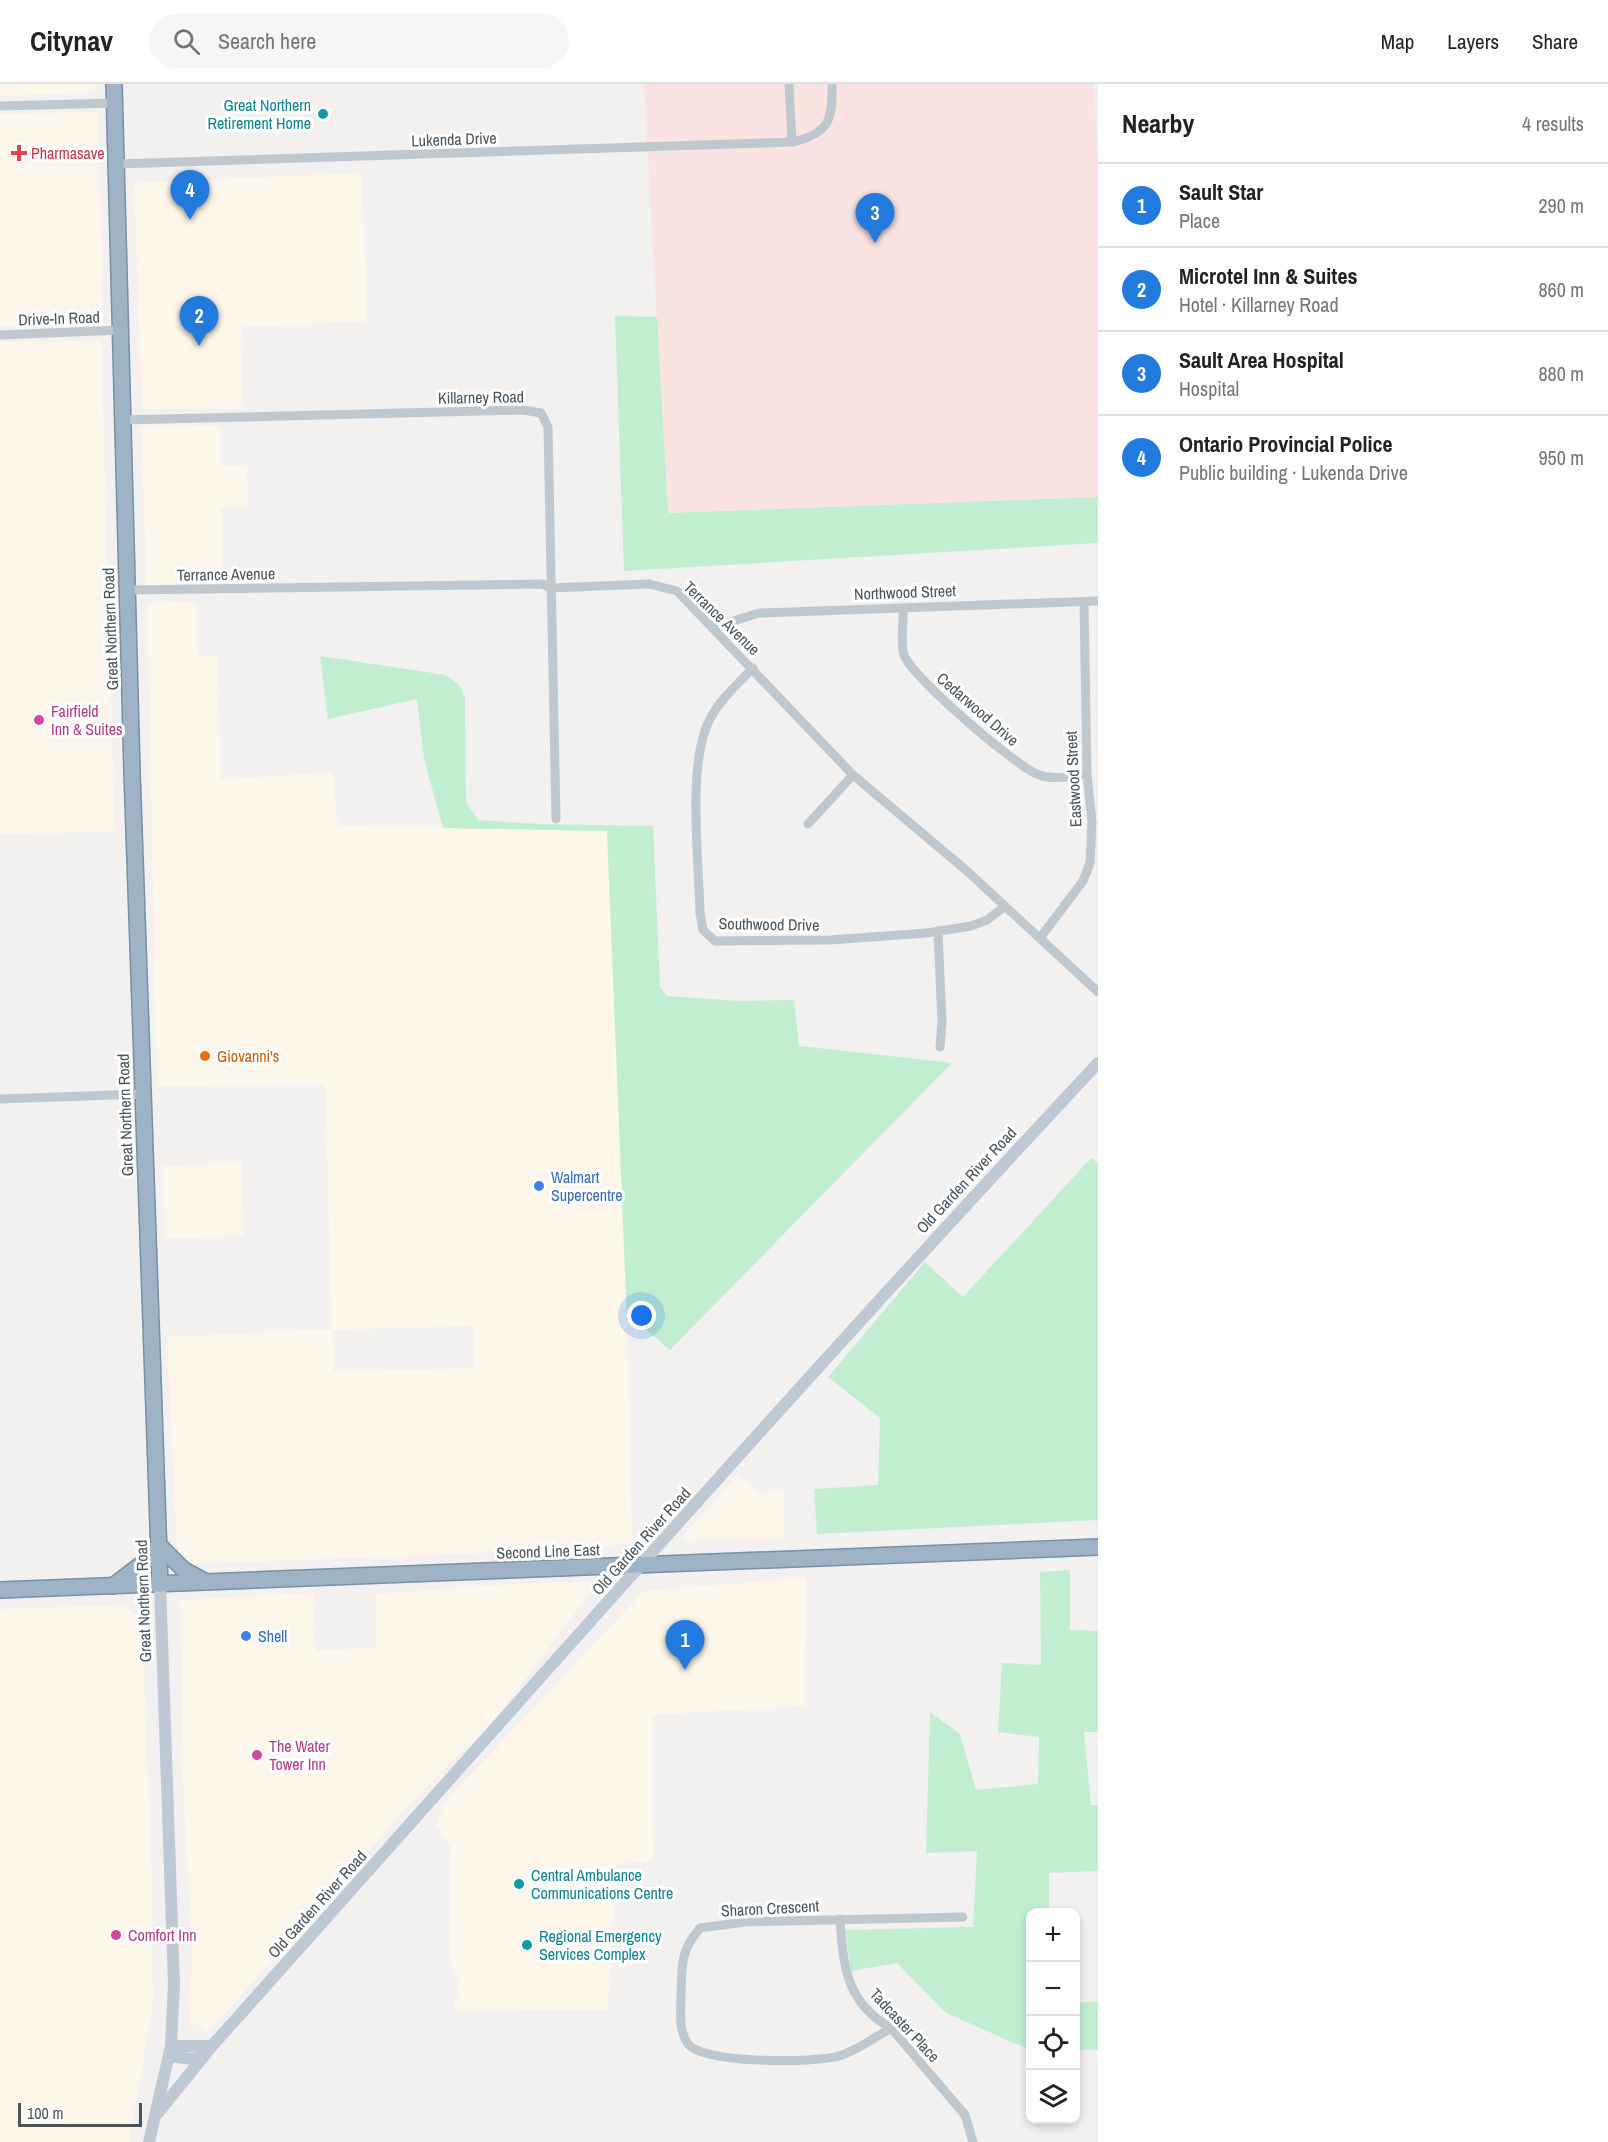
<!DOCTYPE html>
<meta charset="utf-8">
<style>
:root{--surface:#fff;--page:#f6f6f6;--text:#222;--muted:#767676;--line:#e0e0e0;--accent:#217adc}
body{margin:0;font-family:"Archivo Narrow",sans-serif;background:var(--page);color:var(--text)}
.controls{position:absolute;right:18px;bottom:18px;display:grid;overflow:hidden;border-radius:12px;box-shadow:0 3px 9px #0003}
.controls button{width:54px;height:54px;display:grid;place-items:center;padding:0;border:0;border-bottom:2px solid var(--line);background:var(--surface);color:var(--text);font:30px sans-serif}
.scale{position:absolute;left:18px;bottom:15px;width:124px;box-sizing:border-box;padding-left:6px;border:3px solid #49545d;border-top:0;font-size:16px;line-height:21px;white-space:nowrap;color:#49545d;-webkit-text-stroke:4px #fff;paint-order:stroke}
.you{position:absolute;left:642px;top:1232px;width:21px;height:21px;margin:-15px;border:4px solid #fff;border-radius:50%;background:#1a73e8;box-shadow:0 0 0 9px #1a73e833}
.badge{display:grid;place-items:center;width:39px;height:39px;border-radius:50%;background:var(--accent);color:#fff;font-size:20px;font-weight:700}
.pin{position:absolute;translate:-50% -50px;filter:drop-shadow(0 2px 3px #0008)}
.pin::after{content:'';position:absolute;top:32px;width:21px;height:18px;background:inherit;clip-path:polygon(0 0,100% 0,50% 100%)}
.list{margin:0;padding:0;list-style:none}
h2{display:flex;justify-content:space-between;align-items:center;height:78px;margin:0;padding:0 24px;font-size:26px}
h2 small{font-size:20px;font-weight:400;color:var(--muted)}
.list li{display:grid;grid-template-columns:39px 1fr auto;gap:18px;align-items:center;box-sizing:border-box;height:84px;padding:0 24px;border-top:2px solid var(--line)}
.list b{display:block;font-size:22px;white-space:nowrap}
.list p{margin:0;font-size:20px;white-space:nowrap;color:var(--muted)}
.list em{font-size:20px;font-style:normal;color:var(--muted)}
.icon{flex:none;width:33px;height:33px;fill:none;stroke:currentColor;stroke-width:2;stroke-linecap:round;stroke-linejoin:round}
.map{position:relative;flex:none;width:1098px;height:2058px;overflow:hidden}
header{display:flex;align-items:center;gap:36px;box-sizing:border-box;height:84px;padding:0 30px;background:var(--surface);border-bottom:2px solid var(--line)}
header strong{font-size:28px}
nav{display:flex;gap:33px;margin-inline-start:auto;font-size:21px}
.search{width:420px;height:54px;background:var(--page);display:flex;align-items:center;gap:15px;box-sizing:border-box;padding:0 21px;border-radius:33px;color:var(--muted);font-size:22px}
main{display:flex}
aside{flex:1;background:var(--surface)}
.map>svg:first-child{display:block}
.commercial{fill:#fcf6eb;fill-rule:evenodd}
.medical{fill:#fae4e3}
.green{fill:#c1eed1}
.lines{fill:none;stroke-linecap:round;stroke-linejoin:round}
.trunk-casing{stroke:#7690a8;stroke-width:18}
.minor{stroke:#bfc8ce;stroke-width:9}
.secondary{stroke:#bfc9d3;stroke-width:12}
.trunk{stroke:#9eb3c6;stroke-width:15}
.culture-dot{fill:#0f9aa8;stroke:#fff;stroke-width:2}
.health-dot{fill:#e0444e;stroke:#fff;stroke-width:2}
.hotel-dot{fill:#d1479c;stroke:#fff;stroke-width:2}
.food-dot{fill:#e8710a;stroke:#fff;stroke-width:2}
.shop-dot{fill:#3f7fe0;stroke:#fff;stroke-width:2}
.labels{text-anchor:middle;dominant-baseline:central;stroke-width:6;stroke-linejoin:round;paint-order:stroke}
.culture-label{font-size:16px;fill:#0d838f;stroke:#fff;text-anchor:start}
.street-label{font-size:16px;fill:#49545d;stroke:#fff}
.health-label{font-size:16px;fill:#be3a42;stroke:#fff;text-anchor:start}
.hotel-label{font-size:16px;fill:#b23c85;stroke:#fff;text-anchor:start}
.food-label{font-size:16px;fill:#c56008;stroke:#fff;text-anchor:start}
.shop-label{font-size:16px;fill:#366cbe;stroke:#fff;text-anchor:start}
</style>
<header>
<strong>Citynav</strong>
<div class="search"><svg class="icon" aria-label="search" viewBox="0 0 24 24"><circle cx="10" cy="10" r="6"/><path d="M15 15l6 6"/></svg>Search here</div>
<nav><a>Map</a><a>Layers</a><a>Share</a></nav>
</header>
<main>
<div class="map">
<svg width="1098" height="2058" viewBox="0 0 1098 2058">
<rect width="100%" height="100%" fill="#f3f0f0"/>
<g class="commercial">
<polygon points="0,0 95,0 95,8 0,12"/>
<polygon points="98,28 103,241 0,242 0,30"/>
<polygon points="362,89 367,237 241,243 243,325 142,325 134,99"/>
<polygon points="101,257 115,748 0,750 0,258"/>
<polygon points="220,342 221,382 247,383 248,423 221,424 223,500 147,501 141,344"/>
<path d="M 196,518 L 197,571 L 218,573 L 221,696 L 332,688 L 338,742 L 607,747 L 627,1237 L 632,1460 L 481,1469 L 192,1480 L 177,1468 L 167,1253 L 332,1245 L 325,1000 L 157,1002 L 147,519 ZM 473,1242 L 474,1284 L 334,1288 L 332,1246 Z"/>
<polygon points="242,1079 244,1151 165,1155 163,1082"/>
<polygon points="738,1391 759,1409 784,1407 785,1455 680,1456"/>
<polygon points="806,1494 804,1622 652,1631 653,1777 616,1780 608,1926 454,1925 460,1897 450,1877 451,1763 436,1740 444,1719 644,1507"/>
<polygon points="598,1498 494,1636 412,1717 230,1924 207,1948 190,1936 192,1858 183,1700 180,1516 313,1509 316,1567 376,1563 375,1510 528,1499"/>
<polygon points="124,1521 142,1536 152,1797 153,1919 130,2055 130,2058 0,2058 0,1525"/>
</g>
<polygon class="medical" points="644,0 1094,0 1098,75 1098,413 667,429"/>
<g class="green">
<polygon points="615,232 657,233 668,429 1098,413 1098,459 624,487"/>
<polygon points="320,572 446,591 460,602 465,614 466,718 478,736 538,740 653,742 660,903 667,912 740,917 794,916 799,962 952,979 670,1266 632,1234 627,1237 607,747 443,744 424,675 417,615 328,635"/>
<polygon points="1091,1074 1098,1079 1098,1436 817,1450 814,1405 878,1401 880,1334 828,1293 925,1178 963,1213"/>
<polygon points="1070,1486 1070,1546 1098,1547 1098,1648 1084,1648 1091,1721 1098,1721 1098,1787 1049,1789 1049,1828 1030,1828 1030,1966 946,1929 897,1879 851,1887 845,1846 973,1843 977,1767 926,1769 930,1628 960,1650 976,1706 1038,1700 1039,1653 998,1648 1002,1579 1041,1581 1040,1488"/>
<polygon points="1098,1917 1098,1966 1076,1966 1076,1919"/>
</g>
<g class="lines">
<defs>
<g id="trunk">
<polyline points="114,0 132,688 160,1500"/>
<polyline points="159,1461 184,1486 206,1498"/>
<polyline points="113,1502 147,1476 159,1461"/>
<polyline points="0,1506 1098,1463"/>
</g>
</defs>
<use href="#trunk" class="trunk-casing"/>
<g class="minor">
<polyline points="789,0 792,58"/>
<polyline points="0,22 115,19"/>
<path d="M 118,80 L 792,58 C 829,50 833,36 832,0"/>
<polyline points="0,251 120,246"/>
<polyline points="121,336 524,326 541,329 548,343 556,735"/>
<polyline points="127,506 543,500 550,504 649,500 677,507 853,691 967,787 1098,908"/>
<path d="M 903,524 C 904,538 900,558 904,571 C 912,593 1013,680 1037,690 C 1053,697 1071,692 1087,690"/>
<polyline points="714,543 759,529 1098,517"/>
<path d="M 753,584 C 737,601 719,616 709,637 C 687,681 699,778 700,829 L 703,846 L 715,857 L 830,856 L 927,849 L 971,842 L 987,836 L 1004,823"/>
<polyline points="808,740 853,691"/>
<polyline points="938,847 942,938 940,963"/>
<polyline points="1040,854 1083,797 1090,779 1092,738 1087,690 1084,518"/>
<polyline points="0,1015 142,1010"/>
<path d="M 840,1835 C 843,1881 846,1919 891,1944 L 965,2031 L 973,2058"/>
<path d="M 891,1944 C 874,1954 858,1966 839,1972 C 814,1979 704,1980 688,1960 C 678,1946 681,1927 681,1911 C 682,1882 680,1867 700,1844 L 745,1838 L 963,1833"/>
</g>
<g class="secondary">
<polyline points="171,1962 212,1962"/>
<polyline points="170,1972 192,1975 203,1973"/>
<path d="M 157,2030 L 212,1962 C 506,1633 797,1301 1098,979"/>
<polyline points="149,2058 171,1962 174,1899 160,1500"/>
</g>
<use href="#trunk" class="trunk"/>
</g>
<g class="culture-dot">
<circle cx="323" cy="30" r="6"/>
<circle cx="519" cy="1800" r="6"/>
<circle cx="527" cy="1861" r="6"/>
</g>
<path class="health-dot" d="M16 60h6v6h6v6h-6v6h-6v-6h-6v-6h6z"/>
<g class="hotel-dot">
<circle cx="39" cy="636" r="6"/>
<circle cx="257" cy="1671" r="6"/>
<circle cx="116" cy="1851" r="6"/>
</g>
<circle class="food-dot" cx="205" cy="972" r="6"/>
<g class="shop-dot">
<circle cx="539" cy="1102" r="6"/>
<circle cx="246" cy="1552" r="6"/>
</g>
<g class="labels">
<g class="culture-label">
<text x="311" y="21" text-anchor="end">Great Northern<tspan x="311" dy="18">Retirement Home</tspan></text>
<text x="531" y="1791">Central Ambulance<tspan x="531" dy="18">Communications Centre</tspan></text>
<text x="539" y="1852">Regional Emergency<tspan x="539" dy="18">Services Complex</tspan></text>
</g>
<g class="street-label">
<text transform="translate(454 55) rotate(-2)">Lukenda Drive</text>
<text transform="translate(59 234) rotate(-2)">Drive-In Road</text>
<text transform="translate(481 313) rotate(-1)">Killarney Road</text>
<text transform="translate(226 490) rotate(-1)">Terrance Avenue</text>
<text transform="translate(905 508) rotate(-2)">Northwood Street</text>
<text transform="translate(722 534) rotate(44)">Terrance Avenue</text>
<text transform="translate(110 545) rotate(-92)">Great Northern Road</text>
<text transform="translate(978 625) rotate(41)">Cedarwood Drive</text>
<text transform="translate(1073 695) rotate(-93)">Eastwood Street</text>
<text transform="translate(769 840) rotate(1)">Southwood Drive</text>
<text transform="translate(125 1031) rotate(-92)">Great Northern Road</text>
<text transform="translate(966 1096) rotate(-47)">Old Garden River Road</text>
<text transform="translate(641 1457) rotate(-48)">Old Garden River Road</text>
<text transform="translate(548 1467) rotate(-2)">Second Line East</text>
<text transform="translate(143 1517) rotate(-92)">Great Northern Road</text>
<text transform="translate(317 1820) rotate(-48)">Old Garden River Road</text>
<text transform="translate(770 1824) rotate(-3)">Sharon Crescent</text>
<text transform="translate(905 1941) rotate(47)">Tadcaster Place</text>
</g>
<g class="health-label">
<text x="31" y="69">Pharmasave</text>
</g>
<g class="hotel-label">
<text x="51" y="627">Fairfield<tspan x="51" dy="18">Inn &amp; Suites</tspan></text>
<text x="269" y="1662">The Water<tspan x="269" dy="18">Tower Inn</tspan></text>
<text x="128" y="1851">Comfort Inn</text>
</g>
<g class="food-label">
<text x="217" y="972">Giovanni's</text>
</g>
<g class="shop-label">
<text x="551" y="1093">Walmart<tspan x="551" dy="18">Supercentre</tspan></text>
<text x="258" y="1552">Shell</text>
</g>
</g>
</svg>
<div class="controls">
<button>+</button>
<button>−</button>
<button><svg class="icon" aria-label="locate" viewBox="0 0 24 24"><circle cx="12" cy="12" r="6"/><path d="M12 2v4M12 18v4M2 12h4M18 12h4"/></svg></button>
<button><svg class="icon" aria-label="layers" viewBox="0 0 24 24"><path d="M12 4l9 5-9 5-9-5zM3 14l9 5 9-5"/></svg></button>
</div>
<div class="scale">100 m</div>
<div class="you"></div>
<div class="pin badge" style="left:685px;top:1586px">1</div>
<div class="pin badge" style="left:199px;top:262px">2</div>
<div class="pin badge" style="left:875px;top:159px">3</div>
<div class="pin badge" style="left:190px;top:136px">4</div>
</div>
<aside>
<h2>Nearby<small>4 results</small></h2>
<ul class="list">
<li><span class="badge">1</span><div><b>Sault Star</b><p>Place</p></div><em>290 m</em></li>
<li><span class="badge">2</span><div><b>Microtel Inn &amp; Suites</b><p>Hotel · Killarney Road</p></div><em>860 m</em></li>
<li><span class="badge">3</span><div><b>Sault Area Hospital</b><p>Hospital</p></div><em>880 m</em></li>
<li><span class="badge">4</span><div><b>Ontario Provincial Police</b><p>Public building · Lukenda Drive</p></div><em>950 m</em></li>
</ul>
</aside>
</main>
